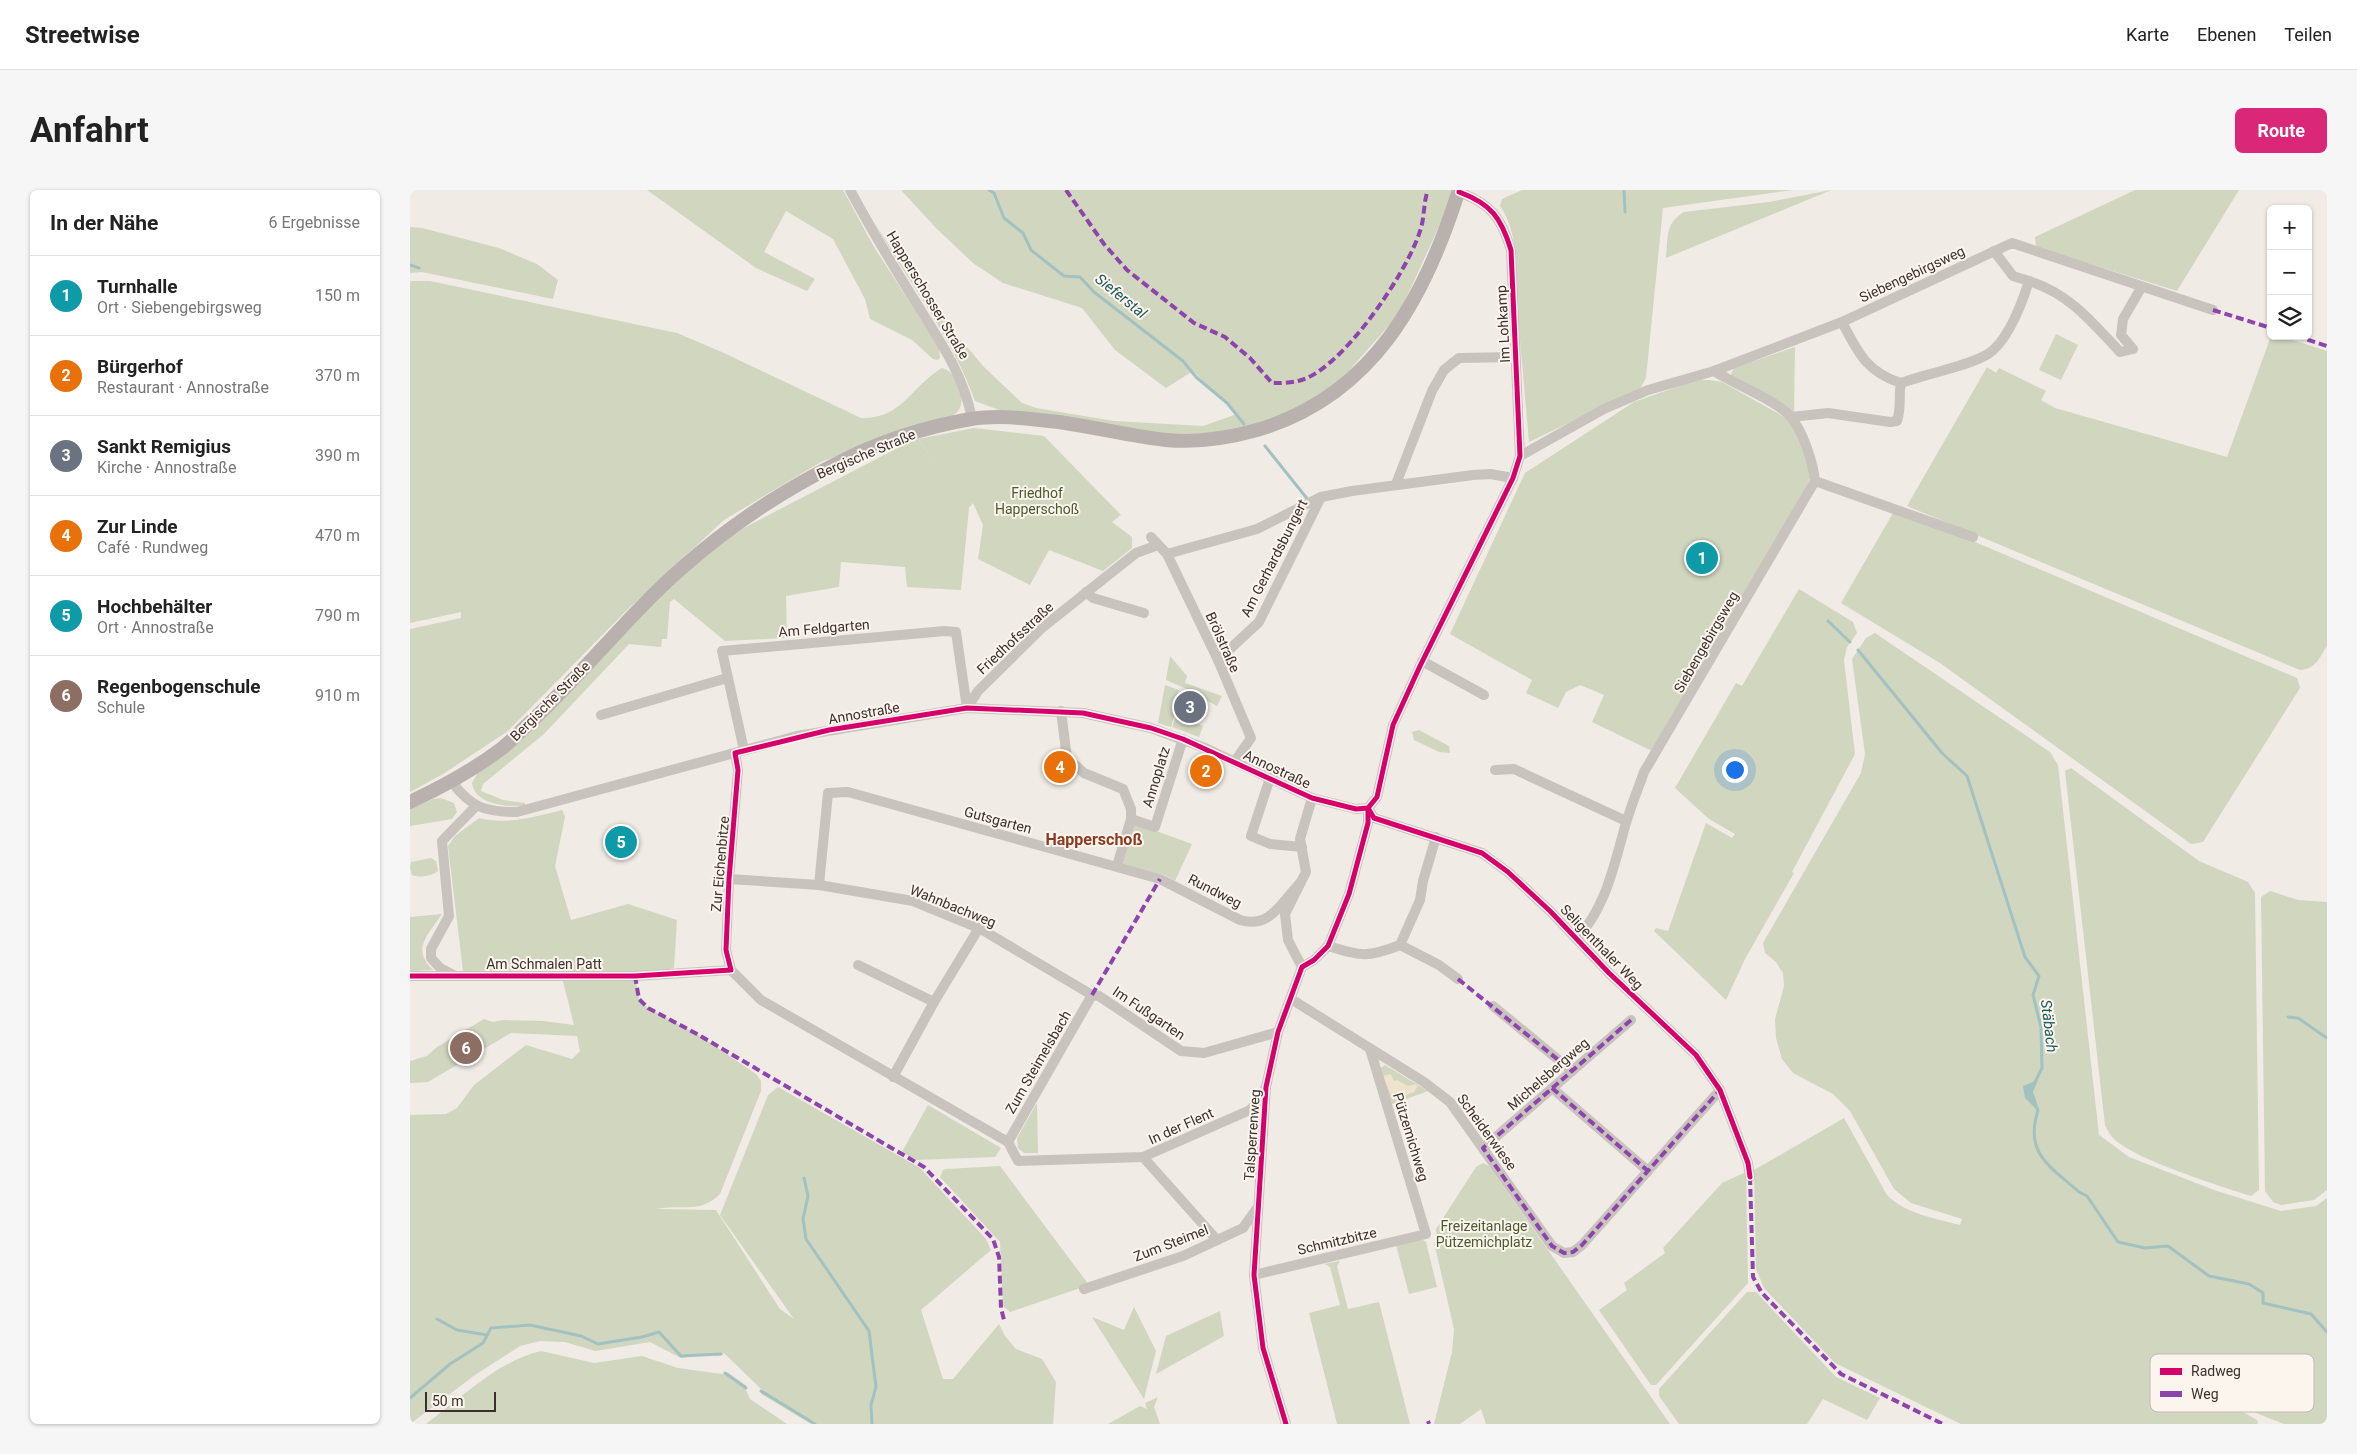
<!DOCTYPE html>
<html lang="de">
<meta charset="utf-8">
<style>
:root{--surface:#fff;--page:#f6f6f6;--text:#222;--muted:#767676;--line:#e0e0e0;--accent:#db2777}
body{margin:0;font-family:Roboto,sans-serif;background:var(--page);color:var(--text)}
.controls{position:absolute;right:15px;top:15px;display:grid;overflow:hidden;border-radius:8px;box-shadow:0 1px 4px #0004}
.controls button{width:45px;height:45px;display:grid;place-items:center;padding:0;border:0;border-bottom:1px solid var(--line);background:var(--surface);color:var(--text);font:25px sans-serif}
.scale{position:absolute;left:15px;bottom:12px;width:71px;box-sizing:border-box;padding-left:5px;border:2px solid #3b302b;border-top:0;font-size:14px;line-height:18px;white-space:nowrap;color:#3b302b;-webkit-text-stroke:4px #fbf5ee;paint-order:stroke}
.you{position:absolute;left:1324px;top:579px;width:18px;height:18px;margin:-12px;border:4px solid #fff;border-radius:50%;background:#1a73e8;box-shadow:0 0 0 8px #1a73e833}
.badge{display:grid;place-items:center;width:32px;height:32px;border-radius:50%;background:var(--accent);color:#fff;font-size:16px;font-weight:700}
.pin{position:absolute;translate:-50% -50%;border:2px solid #fff;box-shadow:0 1px 5px #0006}
.list{margin:0;padding:0;list-style:none}
h2{display:flex;justify-content:space-between;align-items:center;height:65px;margin:0;padding:0 20px;font-size:21px}
h2 small{font-size:16px;font-weight:400;color:var(--muted)}
.list li{display:grid;grid-template-columns:32px 1fr auto;gap:15px;align-items:center;box-sizing:border-box;height:80px;padding:0 20px;border-top:1px solid var(--line)}
.list b{display:block;font-size:19px;white-space:nowrap}
.list p{margin:0;font-size:16px;white-space:nowrap;color:var(--muted)}
.list em{font-size:16px;font-style:normal;color:var(--muted)}
.icon{flex:none;width:28px;height:28px;fill:none;stroke:currentColor;stroke-width:2;stroke-linecap:round;stroke-linejoin:round}
.map{position:relative;flex:none;width:1917px;height:1234px;overflow:hidden;border-radius:8px}
header{display:flex;align-items:center;gap:30px;box-sizing:border-box;height:70px;padding:0 25px;background:var(--surface);border-bottom:1px solid var(--line)}
header strong{font-size:24px}
nav{display:flex;gap:28px;margin-inline-start:auto;font-size:18px}
.intro{display:flex;align-items:center;justify-content:space-between;box-sizing:border-box;height:120px;padding:0 30px}
h1{margin:0;font-size:35px}
.button{padding:12px 22px;border-radius:8px;background:var(--accent);color:#fff;font-size:18px;font-weight:700}
main{display:flex;gap:30px;padding:0 30px}
aside{flex:1;background:var(--surface);border-radius:8px;box-shadow:0 1px 4px #0004}
.map>svg:first-child{display:block}
.green{fill:#d1d6bf}
.sand{fill:#efe3cc}
.water{fill:#a1c2c1}
.lines{fill:none;stroke-linecap:round;stroke-linejoin:round}
.stream{stroke:#a1c2c1;stroke-width:3}
.minor{stroke:#c9c3be;stroke-width:10}
.major{stroke:#b8b1ad;stroke-width:14}
.quiet{stroke:#8e44ad;stroke-width:4;stroke-dasharray:8 4;stroke-linecap:butt}
.cycleway-casing{stroke:#fbf5ee;stroke-width:8}
.cycleway{stroke:#d6006c;stroke-width:5}
.labels{text-anchor:middle;dominant-baseline:central;stroke-width:4;stroke-linejoin:round;paint-order:stroke}
.street-label{font-size:14px;fill:#3b302b;stroke:#fbf5ee}
.park-label{font-size:14px;fill:#4a5a2e;stroke:#fbf5ee}
.water-label{font-size:15px;font-style:italic;fill:#1f5a5e;stroke:#fbf5ee}
.quarter-label{font-size:16px;font-weight:bold;fill:#8c3b22;stroke:#fbf5ee}
.key{fill:#fbf5ee;stroke:#c1bab4;stroke-width:1}
.key-label{font-size:14px;fill:#3b302b}
</style>
<header>
<strong>Streetwise</strong>
<nav><a>Karte</a><a>Ebenen</a><a>Teilen</a></nav>
</header>
<div class="intro"><h1>Anfahrt</h1><a class="button">Route</a></div>
<main>
<aside>
<h2>In der Nähe<small>6 Ergebnisse</small></h2>
<ul class="list">
<li><span class="badge" style="background:#0f9aa8">1</span><div><b>Turnhalle</b><p>Ort · Siebengebirgsweg</p></div><em>150 m</em></li>
<li><span class="badge" style="background:#e8710a">2</span><div><b>Bürgerhof</b><p>Restaurant · Annostraße</p></div><em>370 m</em></li>
<li><span class="badge" style="background:#6b7280">3</span><div><b>Sankt Remigius</b><p>Kirche · Annostraße</p></div><em>390 m</em></li>
<li><span class="badge" style="background:#e8710a">4</span><div><b>Zur Linde</b><p>Café · Rundweg</p></div><em>470 m</em></li>
<li><span class="badge" style="background:#0f9aa8">5</span><div><b>Hochbehälter</b><p>Ort · Annostraße</p></div><em>790 m</em></li>
<li><span class="badge" style="background:#8d6e63">6</span><div><b>Regenbogenschule</b><p>Schule</p></div><em>910 m</em></li>
</ul>
</aside>
<div class="map">
<svg width="1917" height="1234" viewBox="0 0 1917 1234">
<rect width="100%" height="100%" fill="#f0ebe5"/>
<g class="green">
<polygon points="237,0 433,0 464,57 529,158 530,168 528,170 523,169 502,150 460,129 455,109 423,49 376,21 354,62 405,89 397,101 346,78"/>
<path d="M 491,0 L 1043,0 L 1041,10 L 989,124 L 936,184 L 885,225 L 802,243 L 756,244 L 592,221 L 565,211 C 542,146 498,92 464,32 L 508,100 L 574,177 L 612,213 L 626,218 L 704,231 L 793,236 L 827,224 L 783,181 L 756,198 L 705,160 L 672,118 L 593,93 L 563,73 L 526,38 Z"/>
<path d="M 1112,0 L 1383,0 L 1253,18 L 1236,188 L 1230,199 L 1119,252 C 1115,207 1111,161 1107,116 C 1105,83 1110,44 1090,16 L 1092,9 Z"/>
<path d="M 1421,0 L 1419,1 L 1256,68 C 1258,48 1255,33 1274,22 L 1359,12 Z"/>
<polygon points="1725,0 1829,0 1767,101 1626,57 1625,47"/>
<polygon points="0,37 12,38 89,58 127,74 148,90 143,109 12,82 0,83"/>
<path d="M 0,91 L 20,91 L 267,143 L 314,163 L 451,228 C 493,229 501,196 532,178 C 546,180 563,217 541,226 L 483,244 L 411,272 L 314,330 L 217,420 L 98,541 L 33,584 L 0,602 L 0,439 L 51,428 L 51,422 L 0,433 Z"/>
<polygon points="1646,144 1668,155 1651,190 1629,180"/>
<path d="M 1861,146 L 1870,146 L 1917,161 L 1917,456 C 1909,468 1906,479 1890,480 L 1497,316 L 1577,177 L 1586,183 L 1589,178 L 1636,201 L 1631,210 L 1645,218 L 1817,267 Z"/>
<polygon points="1385,157 1384,225 1323,189 1321,184 1324,178"/>
<polygon points="1286,190 1299,190 1312,192 1378,229 1394,259 1401,285 1396,298 1242,561 1182,532 1194,505 1170,495 1156,502 1148,518 1116,503 1122,490 1040,444 1115,283 1224,212"/>
<path d="M 564,238 L 634,246 L 711,325 L 702,332 L 722,347 L 722,358 L 693,381 L 639,360 L 620,395 L 568,369 L 573,335 L 563,313 L 559,318 L 551,400 L 497,397 L 495,377 L 431,372 L 429,397 L 376,406 L 377,448 L 315,451 L 264,409 L 260,412 L 257,449 L 252,449 L 251,457 L 219,454 L 134,544 L 73,594 L 71,601 L 93,610 L 115,613 L 115,616 C 97,617 65,615 62,593 L 67,584 L 252,404 L 322,344 L 507,248 L 529,278 L 508,249 Z"/>
<polygon points="1483,323 1565,352 1887,488 1890,498 1793,652 1781,654 1530,473 1431,413"/>
<polygon points="1389,399 1443,432 1447,443 1437,457 1434,470 1445,564 1382,682 1384,683 1335,769 1316,810 1244,741 1246,738 1258,741 1296,633 1322,648 1325,644 1299,629 1265,598 1326,493 1332,496"/>
<path d="M 1465,443 L 1640,562 L 1648,575 L 1689,945 L 1719,967 L 1804,1000 L 1871,1021 L 1906,1016 L 1917,1008 L 1917,1234 L 1874,1234 L 1808,1208 L 1847,1230 L 1848,1234 L 1551,1234 L 1425,1173 L 1354,1098 L 1346,1079 L 1344,980 L 1434,928 L 1477,1005 C 1496,1024 1524,1028 1550,1035 L 1552,1029 L 1501,1013 L 1484,999 L 1440,921 L 1423,904 L 1383,883 L 1372,869 L 1366,848 L 1365,829 L 1374,796 L 1373,783 L 1366,772 L 1355,763 L 1353,753 L 1451,583 L 1455,564 L 1442,469 L 1456,448 Z"/>
<polygon points="760,466 777,486 775,493 812,506 807,516 786,505 784,502 756,490"/>
<polygon points="755,495 769,500 762,517 765,524 761,537 748,533"/>
<polygon points="767,524 793,536 789,547 762,537"/>
<polygon points="1009,540 1039,556 1040,563 1029,562 1004,550 1002,542"/>
<path d="M 1661,578 L 1789,671 L 1838,692 L 1845,703 L 1849,1000 L 1841,1006 C 1810,996 1723,969 1703,948 C 1699,944 1697,939 1695,935 L 1655,581 Z"/>
<polygon points="31,608 44,613 47,622 42,629 0,636 0,619 23,609"/>
<path d="M 152,620 L 155,627 L 145,676 L 161,730 L 218,714 L 267,730 L 264,778 L 225,786 L 229,809 L 238,818 L 287,844 L 346,884 L 351,891 L 351,901 L 310,1004 C 290,1024 271,1014 247,1019 L 306,1020 L 370,1119 L 384,1129 L 310,1025 L 358,905 L 368,897 L 510,978 L 576,1049 L 581,1060 L 511,1120 L 533,1189 L 543,1189 L 589,1134 L 595,1146 L 606,1159 L 632,1169 L 646,1192 L 643,1234 L 401,1234 L 351,1204 L 351,1199 L 314,1163 L 308,1166 L 295,1165 L 271,1168 L 240,1152 L 185,1161 L 155,1152 L 130,1151 L 110,1156 L 65,1185 L 0,1234 L 0,925 L 36,924 L 47,918 L 64,895 L 116,855 L 162,869 L 170,861 L 167,846 L 101,843 L 18,892 L 0,893 L 0,871 L 17,866 L 27,857 L 74,829 L 83,832 L 93,830 L 133,831 L 164,835 L 153,791 L 153,780 L 53,781 L 38,656 L 45,646 L 69,628 C 97,635 124,627 152,620 Z"/>
<polygon points="724,633 782,654 765,691 755,685 713,674"/>
<path d="M 21,668 L 26,671 L 28,681 C 22,686 10,688 2,685 L 0,678 L 1,672 Z"/>
<polygon points="1860,701 1888,710 1917,712 1917,1000 1904,1010 1871,1015 1863,1012 1855,1001 1851,707"/>
<path d="M 32,724 C 18,745 1,759 23,780 L 0,781 L 0,727 Z"/>
<polygon points="975,875 1018,901 980,915 969,879"/>
<polygon points="627,913 628,963 614,963 608,958 607,948"/>
<polygon points="518,915 591,958 585,967 506,970 492,962"/>
<polygon points="1073,973 1079,976 1260,1234 1076,1234 1071,1219 1050,1234 1024,1234 1042,1162 1044,1139 1024,1052 1027,1051 1026,1039 1066,977"/>
<polygon points="590,976 679,1095 600,1122 593,1116 590,1052 530,987 533,980 536,979"/>
<polygon points="1336,982 1338,1093 1246,1195 1241,1195 1189,1120 1217,1100 1214,1093 1255,1063 1253,1058 1312,993"/>
<polygon points="1011,1049 1016,1052 1027,1097 999,1104 986,1055"/>
<polygon points="930,1071 927,1076 938,1119 969,1112 1000,1234 927,1234 899,1123 930,1115 920,1077 915,1074"/>
<polygon points="1337,1102 1346,1102 1426,1187 1470,1208 1457,1230 1413,1209 1397,1234 1269,1234 1249,1206 1249,1199"/>
<polygon points="724,1117 746,1161 734,1209 682,1127 714,1140"/>
<polygon points="810,1121 814,1146 746,1184 756,1146"/>
<path d="M 131,1161 L 184,1173 L 232,1166 L 268,1178 L 312,1184 L 317,1182 L 337,1196 L 336,1200 L 340,1209 L 377,1234 L 16,1234 C 51,1208 88,1171 131,1161 Z"/>
<polygon points="748,1207 744,1217 750,1234 698,1234 730,1216 737,1219 735,1213"/>
</g>
<polygon class="sand" points="981,884 984,891 987,890 998,896 1005,894 1008,896 1004,902 983,910 973,886"/>
<polygon class="water" points="1628,890 1623,902 1629,919 1626,919 1615,908 1613,896"/>
<g class="lines">
<g class="stream">
<polyline points="579,0 584,3 594,28 613,43 621,60 654,86 670,87 684,102 773,171 786,187 817,213 834,234"/>
<polyline points="1214,0 1215,22"/>
<polyline points="0,75 9,78"/>
<polyline points="855,256 899,311"/>
<polyline points="1418,431 1440,452"/>
<polyline points="1448,460 1532,563 1557,586 1615,767 1629,786 1623,805 1631,837 1632,878 1624,894"/>
<polyline points="1878,827 1888,828 1917,848"/>
<path d="M 1626,917 L 1628,920 C 1614,964 1640,976 1669,1002 L 1677,1006 L 1708,1052 L 1735,1058 L 1758,1056 L 1799,1086 L 1839,1094 L 1853,1103 L 1853,1113 L 1901,1124 L 1917,1142"/>
<polyline points="394,988 398,1006 393,1029 396,1049 459,1141 466,1197 461,1215 462,1234"/>
<polyline points="27,1129 47,1140 77,1145"/>
<polyline points="315,1183 336,1198"/>
<polyline points="351,1201 405,1234"/>
<polyline points="0,1208 40,1174 73,1153 81,1138 120,1135 171,1146 188,1154 232,1147 249,1142 271,1166 311,1164"/>
</g>
<g class="minor">
<path d="M 440,0 C 459,35 479,69 500,103 C 525,144 553,181 562,229"/>
<path d="M 1619,91 C 1660,104 1682,132 1710,162 L 1723,159 L 1711,145 L 1713,129 L 1731,98"/>
<path d="M 1432,132 C 1448,162 1456,182 1491,193"/>
<path d="M 1381,227 L 1418,223 L 1480,232 L 1487,231 C 1492,215 1488,207 1491,193 C 1515,184 1559,176 1578,164 C 1598,151 1612,113 1619,91 L 1603,86 L 1584,61"/>
<polyline points="1110,266 1194,219 1238,200 1304,181 1432,132 1602,53 1803,120"/>
<polyline points="1405,291 1563,347"/>
<polyline points="986,294 1022,201 1034,180 1049,168 1105,167"/>
<polyline points="741,347 757,364 808,470 841,548 825,571"/>
<polyline points="757,364 847,339 911,307 942,301 1063,285 1080,284 1103,288"/>
<polyline points="676,402 683,408 734,423"/>
<polyline points="808,470 849,432 911,307"/>
<polyline points="1012,471 1074,505"/>
<polyline points="557,518 568,501 633,437 726,363 748,355"/>
<polyline points="651,521 657,568 674,583 713,599 721,619 721,629 707,676"/>
<polyline points="191,525 317,488"/>
<polyline points="334,560 312,461 535,441 546,442 557,518"/>
<polyline points="325,563 328,580 319,689 316,760 321,780 351,810 598,952 608,971 733,967 840,920 850,909 856,897"/>
<polyline points="1085,580 1104,579 1216,631"/>
<polyline points="860,588 841,646 860,654 892,657"/>
<path d="M 42,592 C 61,618 76,622 107,622 L 387,546 L 557,518 L 673,523 L 741,538 L 795,558 L 902,608 L 946,619 L 958,618 L 967,607 L 983,535 L 1010,476 L 1103,288 L 1110,266 L 1101,60 C 1091,27 1081,14 1049,2"/>
<polyline points="958,618 964,628 1072,663 1098,682 1140,721 1199,783 1286,865 1310,900 1338,973 1340,987"/>
<polyline points="721,629 745,637 773,549"/>
<polyline points="319,689 409,695 503,711 569,738 682,805 689,806 771,861 794,863 868,842"/>
<path d="M 409,695 L 418,603 L 438,602 L 750,689 L 830,730 C 861,739 871,712 891,692"/>
<path d="M 1167,749 C 1197,715 1204,675 1216,633 C 1221,616 1228,599 1234,582 L 1405,291 C 1403,272 1393,241 1380,226 C 1364,209 1326,195 1304,181"/>
<polyline points="990,755 1029,775 1048,789"/>
<path d="M 918,756 C 951,766 957,768 990,755 L 1010,710 L 1013,691 L 1026,647"/>
<polyline points="448,775 524,812"/>
<polyline points="892,777 878,750 875,724 896,682 890,649 902,608"/>
<polyline points="43,785 30,778 21,768 21,759 39,726 32,651 66,616"/>
<polyline points="0,786 225,786 321,780"/>
<polyline points="881,809 1014,892 1040,912 1142,1056 1154,1063 1163,1062 1172,1055 1310,900"/>
<polyline points="1083,816 1162,881"/>
<polyline points="483,887 524,812 569,738"/>
<polyline points="1142,898 1238,981"/>
<polyline points="598,952 682,805"/>
<polyline points="1073,958 1221,830"/>
<polyline points="733,967 807,1050"/>
<polyline points="844,1085 1016,1044 960,859"/>
<polyline points="674,1099 773,1066 833,1038 848,1017"/>
<polyline points="876,1234 853,1158 844,1085 856,897 868,842 892,777 904,770 918,756 939,704 958,633 958,618"/>
</g>
<path class="major" d="M 0,612 C 32,597 62,581 91,559 C 103,550 113,538 125,528 C 176,480 219,424 272,378 C 318,337 369,303 424,275 C 466,253 514,237 561,229 C 586,225 614,228 639,231 C 679,235 717,246 756,250 C 787,253 818,248 847,240 C 963,206 1015,108 1049,0"/>
<g class="quiet">
<path d="M 656,0 L 694,54 L 717,80 L 784,133 L 815,147 L 840,168 L 862,193 C 870,193 880,193 888,191 C 931,182 998,81 1010,41 C 1015,27 1013,13 1018,0"/>
<polyline points="1803,120 1861,138"/>
<polyline points="1886,146 1917,156"/>
<polyline points="225,786 229,809 238,818 287,844 514,977 583,1049 589,1067 591,1118 594,1130"/>
<polyline points="1048,789 1162,881"/>
<polyline points="682,805 750,689"/>
<polyline points="1221,830 1073,958 1142,1056 1154,1063 1163,1062 1172,1055 1310,900"/>
<polyline points="1142,898 1238,981"/>
<polyline points="1340,987 1343,1087 1352,1103 1431,1184 1533,1234"/>
<polyline points="1018,1231 1019,1234"/>
</g>
<defs>
<g id="cycleway">
<polyline points="958,618 964,628 1072,663 1098,682 1140,721 1199,783 1286,865 1310,900 1338,973 1340,987"/>
<path d="M 0,786 L 225,786 L 321,780 L 316,760 L 319,689 L 328,580 L 325,563 L 419,540 L 557,518 L 673,523 L 741,538 L 773,549 L 902,608 L 946,619 L 958,618 L 967,607 L 983,535 L 1010,476 L 1103,288 L 1110,266 L 1101,60 C 1091,27 1081,14 1049,2"/>
<polyline points="876,1234 853,1158 844,1085 856,897 868,842 892,777 904,770 918,756 939,704 958,633 958,618"/>
</g>
</defs>
<use href="#cycleway" class="cycleway-casing"/>
<use href="#cycleway" class="cycleway"/>
</g>
<g class="labels">
<g class="street-label">
<text transform="translate(1502 84) rotate(-25)">Siebengebirgsweg</text>
<text transform="translate(518 105) rotate(59)">Happerschosser Straße</text>
<text transform="translate(1093 134) rotate(-93)">Im Lohkamp</text>
<text transform="translate(456 264) rotate(-23)">Bergische Straße</text>
<text transform="translate(864 368) rotate(-63)">Am Gerhardsbungert</text>
<text transform="translate(414 438) rotate(-5)">Am Feldgarten</text>
<text transform="translate(605 448) rotate(-43)">Friedhofsstraße</text>
<text transform="translate(813 452) rotate(66)">Brölstraße</text>
<text transform="translate(1296 452) rotate(-60)">Siebengebirgsweg</text>
<text transform="translate(140 511) rotate(-45)">Bergische Straße</text>
<text transform="translate(454 523) rotate(-10)">Annostraße</text>
<text transform="translate(867 579) rotate(25)">Annostraße</text>
<text transform="translate(746 587) rotate(-73)">Annoplatz</text>
<text transform="translate(588 630) rotate(15)">Gutsgarten</text>
<text transform="translate(310 674) rotate(-85)">Zur Eichenbitze</text>
<text transform="translate(805 701) rotate(27)">Rundweg</text>
<text transform="translate(543 716) rotate(22)">Wahnbachweg</text>
<text transform="translate(1192 757) rotate(46)">Seligenthaler Weg</text>
<text x="134" y="774">Am Schmalen Patt</text>
<text transform="translate(739 823) rotate(34)">Im Fußgarten</text>
<text transform="translate(628 872) rotate(-60)">Zum Steimelsbach</text>
<text transform="translate(1138 884) rotate(-41)">Michelsbergweg</text>
<text transform="translate(771 936) rotate(-24)">In der Flent</text>
<text transform="translate(1077 942) rotate(54)">Scheiderwiese</text>
<text transform="translate(842 945) rotate(-86)">Talsperrenweg</text>
<text transform="translate(1001 947) rotate(73)">Pützemichweg</text>
<text transform="translate(927 1051) rotate(-13)">Schmitzbitze</text>
<text transform="translate(761 1053) rotate(-21)">Zum Steimel</text>
</g>
<g class="park-label">
<text x="627" y="303">Friedhof<tspan x="627" dy="16">Happerschoß</tspan></text>
<text x="1074" y="1036">Freizeitanlage<tspan x="1074" dy="16">Pützemichplatz</tspan></text>
</g>
<g class="water-label">
<text transform="translate(711 106) rotate(39)">Sieferstal</text>
<text transform="translate(1639 836) rotate(83)">Stäbach</text>
</g>
<g class="quarter-label">
<text x="684" y="649">Happerschoß</text>
</g>
</g>
<rect x="1740" y="1164" width="164" height="58" rx="8" class="key"/>
<rect x="1750" y="1178" width="22" height="7" fill="#d6006c"/>
<rect x="1750" y="1201" width="22" height="6" fill="#8e44ad"/>
<g class="key-label">
<text x="1781" y="1186">Radweg</text>
<text x="1781" y="1209">Weg</text>
</g>
</svg>
<div class="controls">
<button>+</button>
<button>−</button>
<button><svg class="icon" aria-label="layers" viewBox="0 0 24 24"><path d="M12 4l9 5-9 5-9-5zM3 14l9 5 9-5"/></svg></button>
</div>
<div class="scale">50 m</div>
<div class="you"></div>
<div class="pin badge" style="left:1292px;top:368px;background:#0f9aa8">1</div>
<div class="pin badge" style="left:796px;top:581px;background:#e8710a">2</div>
<div class="pin badge" style="left:780px;top:517px;background:#6b7280">3</div>
<div class="pin badge" style="left:650px;top:577px;background:#e8710a">4</div>
<div class="pin badge" style="left:211px;top:652px;background:#0f9aa8">5</div>
<div class="pin badge" style="left:56px;top:858px;background:#8d6e63">6</div>
</div>
</main>
